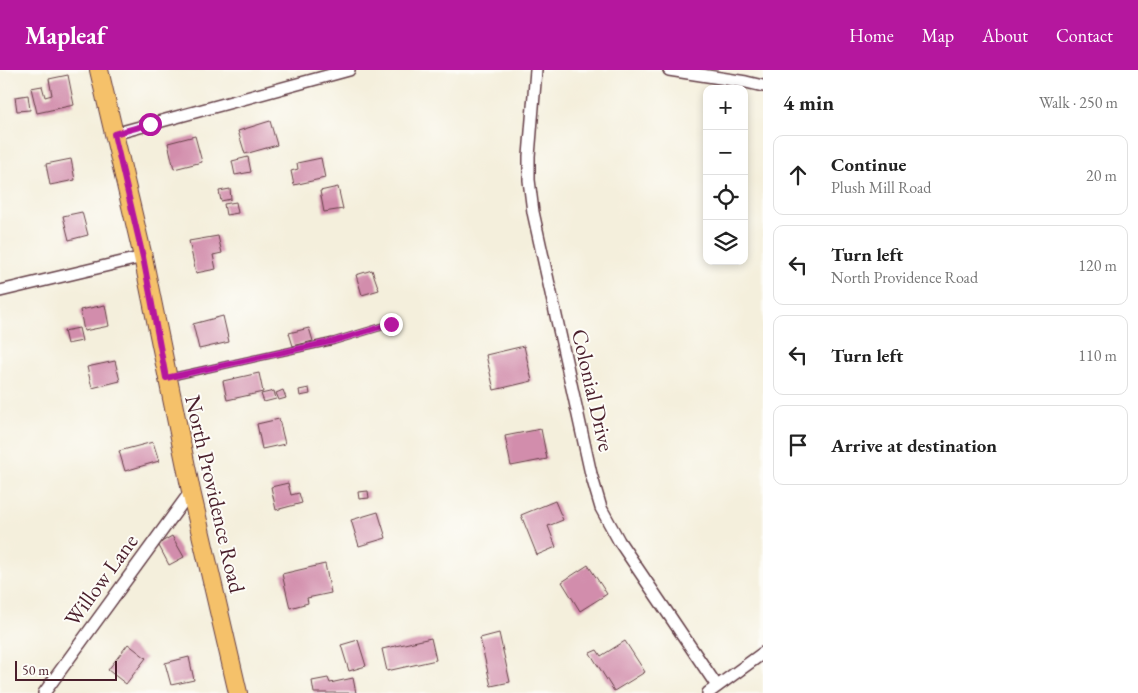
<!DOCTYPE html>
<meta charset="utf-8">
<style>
:root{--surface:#fff;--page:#f2f2f2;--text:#222;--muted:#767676;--line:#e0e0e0;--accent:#b5179e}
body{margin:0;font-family:"EB Garamond",serif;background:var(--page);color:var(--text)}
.controls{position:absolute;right:15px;top:15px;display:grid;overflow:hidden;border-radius:10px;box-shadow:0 2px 8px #0003}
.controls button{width:45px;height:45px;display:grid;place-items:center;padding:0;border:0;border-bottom:1px solid var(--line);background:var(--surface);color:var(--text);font:25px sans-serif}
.scale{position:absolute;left:15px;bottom:12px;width:102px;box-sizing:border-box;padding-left:5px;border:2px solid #4a1f2b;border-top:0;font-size:14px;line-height:18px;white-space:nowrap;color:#4a1f2b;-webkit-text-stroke:4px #fdfcf7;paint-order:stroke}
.stop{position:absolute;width:15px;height:15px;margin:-11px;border:4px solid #b5179e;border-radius:50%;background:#fff}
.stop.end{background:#b5179e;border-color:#fff;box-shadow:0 1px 5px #0008}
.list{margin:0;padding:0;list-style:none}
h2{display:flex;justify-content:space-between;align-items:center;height:65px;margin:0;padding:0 20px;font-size:21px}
h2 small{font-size:16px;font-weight:400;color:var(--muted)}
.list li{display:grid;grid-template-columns:32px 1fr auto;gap:15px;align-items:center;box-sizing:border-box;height:80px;margin:0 10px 10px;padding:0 10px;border:1px solid var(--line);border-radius:10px}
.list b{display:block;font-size:19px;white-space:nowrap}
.list p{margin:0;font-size:16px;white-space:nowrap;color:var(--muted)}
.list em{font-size:16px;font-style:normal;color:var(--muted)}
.icon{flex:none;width:28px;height:28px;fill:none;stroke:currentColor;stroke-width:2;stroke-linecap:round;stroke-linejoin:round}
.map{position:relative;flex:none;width:763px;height:623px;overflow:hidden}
header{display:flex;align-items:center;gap:30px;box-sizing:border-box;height:70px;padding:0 25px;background:var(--accent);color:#fff}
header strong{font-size:24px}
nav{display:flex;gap:28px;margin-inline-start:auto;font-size:18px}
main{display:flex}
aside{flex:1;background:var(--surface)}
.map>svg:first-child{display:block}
.building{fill:#d28dac}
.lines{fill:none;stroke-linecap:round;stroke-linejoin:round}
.service-casing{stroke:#643e46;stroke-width:8}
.minor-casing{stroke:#643e46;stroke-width:14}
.primary-casing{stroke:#643e46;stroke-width:20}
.service{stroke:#fff;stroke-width:5.5}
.minor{stroke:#fff;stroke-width:11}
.primary{stroke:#f5c16b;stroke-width:18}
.route{stroke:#b5179e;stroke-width:6}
.labels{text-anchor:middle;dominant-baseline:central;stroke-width:4;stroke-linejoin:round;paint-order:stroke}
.street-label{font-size:22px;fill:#4a1f2b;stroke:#fdfcf7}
</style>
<header>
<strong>Mapleaf</strong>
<nav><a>Home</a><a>Map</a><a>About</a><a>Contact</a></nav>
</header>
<main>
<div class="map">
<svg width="763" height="623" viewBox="0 0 763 623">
<rect width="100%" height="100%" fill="#fdfcf7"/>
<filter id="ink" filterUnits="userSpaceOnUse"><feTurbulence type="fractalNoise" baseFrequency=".02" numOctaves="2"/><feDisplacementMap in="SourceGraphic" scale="10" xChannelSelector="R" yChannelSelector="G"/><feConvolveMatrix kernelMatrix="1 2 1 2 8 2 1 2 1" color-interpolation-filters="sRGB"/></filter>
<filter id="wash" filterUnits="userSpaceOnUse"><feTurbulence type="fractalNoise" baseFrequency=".0096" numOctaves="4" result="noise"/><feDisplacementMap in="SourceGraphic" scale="20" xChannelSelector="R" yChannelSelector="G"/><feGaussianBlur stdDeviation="1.12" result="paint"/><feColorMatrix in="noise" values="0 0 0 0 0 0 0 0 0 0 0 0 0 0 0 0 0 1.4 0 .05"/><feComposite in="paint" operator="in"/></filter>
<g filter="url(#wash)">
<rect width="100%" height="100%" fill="#f4efdc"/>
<g id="blocks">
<g class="building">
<polygon points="68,5 74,35 37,43 31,18 42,16 45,27 52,25 49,9"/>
<polygon points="28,25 30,40 17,41 15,27"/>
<polygon points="270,51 277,75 245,84 238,61"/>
<polygon points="195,66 202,92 174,99 168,73"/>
<polygon points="248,87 251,102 235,105 232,91"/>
<polygon points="321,88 325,108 294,115 291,101 298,99 297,93"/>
<polygon points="71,89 75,110 50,115 46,94"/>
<polygon points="338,117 343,139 324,142 320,121"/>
<polygon points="230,119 231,129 221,131 219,121"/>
<polygon points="236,132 238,143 226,145 224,134"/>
<polygon points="82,142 88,165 69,170 63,146"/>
<polygon points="218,166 222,183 213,185 216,199 196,203 189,171"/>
<polygon points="372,200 379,220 362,225 356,205"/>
<polygon points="105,235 109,256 84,261 80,240"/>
<polygon points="223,246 229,272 199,279 193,254"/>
<polygon points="79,258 82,271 67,274 64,261"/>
<polygon points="309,258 313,271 293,276 289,263"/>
<polygon points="524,276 532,311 494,320 486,285"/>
<polygon points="115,291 120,311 92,318 87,297"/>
<polygon points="259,303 263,322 227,330 223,311"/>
<polygon points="309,318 310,324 300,326 299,320"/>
<polygon points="283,320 286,328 279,330 276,323"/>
<polygon points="274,321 276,329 264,332 261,324"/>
<polygon points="279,349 285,374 262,379 257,354"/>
<polygon points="541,359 547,389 511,396 505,366"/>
<polygon points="153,372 159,391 125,401 119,381"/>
<polygon points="288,413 291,425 299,423 302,433 276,440 271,417"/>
<polygon points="368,421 369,428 359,429 358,422"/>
<polygon points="555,431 563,450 548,456 556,477 537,485 521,445"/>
<polygon points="378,442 386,468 359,476 351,450"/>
<polygon points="172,466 184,487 169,495 158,474"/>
<polygon points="325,494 331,523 307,528 308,533 290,538 282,504"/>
<polygon points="588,495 607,524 580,541 562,512"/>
<polygon points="499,563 510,612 491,616 480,568"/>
<polygon points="431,568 436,590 387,601 382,579"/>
<polygon points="358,570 366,596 349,601 341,575"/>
<polygon points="625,571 645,602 614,621 590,583 597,580 601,586"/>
<polygon points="128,574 146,588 126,614 108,600"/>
<polygon points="189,587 194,610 171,615 165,593"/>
<polygon points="328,608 330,613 353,608 356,623 314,623 312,611"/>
</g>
</g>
</g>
<g filter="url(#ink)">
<use href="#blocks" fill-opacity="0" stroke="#643e46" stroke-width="1"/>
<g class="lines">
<defs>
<polyline id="service" points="171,307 334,271 391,254"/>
<g id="minor">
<polyline points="536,0 529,86 529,110 533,142 591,404 601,438 619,471 717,616"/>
<polyline points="669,0 746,12 763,16"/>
<polyline points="114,64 349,0"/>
<polyline points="0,221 143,187"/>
<polyline points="44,623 191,421"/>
<polyline points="708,623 763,583"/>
</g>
<polyline id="primary" points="99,0 143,187 191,421 238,623"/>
</defs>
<use href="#service" class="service-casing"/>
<use href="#minor" class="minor-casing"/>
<use href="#primary" class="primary-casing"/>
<use href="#service" class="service"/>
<use href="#minor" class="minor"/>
<use href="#primary" class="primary"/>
</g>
</g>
<g class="lines" filter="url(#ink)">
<polyline class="route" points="150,54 114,64 143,187 166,308 334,271 391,254"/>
</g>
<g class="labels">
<g class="street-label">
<text transform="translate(593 320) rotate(77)">Colonial Drive</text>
<text transform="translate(215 424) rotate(77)">North Providence Road</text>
<text transform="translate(101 510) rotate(-54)">Willow Lane</text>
</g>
</g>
</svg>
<div class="controls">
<button>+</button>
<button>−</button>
<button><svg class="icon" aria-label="locate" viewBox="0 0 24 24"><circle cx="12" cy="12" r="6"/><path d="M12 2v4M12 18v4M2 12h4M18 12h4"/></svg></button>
<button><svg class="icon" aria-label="layers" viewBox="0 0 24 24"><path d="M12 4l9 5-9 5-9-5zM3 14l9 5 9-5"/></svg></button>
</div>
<div class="scale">50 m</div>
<div class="stop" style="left:150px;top:54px"></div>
<div class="stop end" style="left:391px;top:254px"></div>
</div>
<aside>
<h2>4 min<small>Walk · 250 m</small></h2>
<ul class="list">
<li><svg class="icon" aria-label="ahead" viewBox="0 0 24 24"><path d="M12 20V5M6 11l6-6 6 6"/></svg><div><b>Continue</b><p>Plush Mill Road</p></div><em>20 m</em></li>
<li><svg class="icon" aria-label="left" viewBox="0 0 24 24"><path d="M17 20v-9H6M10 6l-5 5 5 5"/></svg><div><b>Turn left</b><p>North Providence Road</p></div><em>120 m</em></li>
<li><svg class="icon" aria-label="left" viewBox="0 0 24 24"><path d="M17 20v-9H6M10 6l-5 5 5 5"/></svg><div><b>Turn left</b></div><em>110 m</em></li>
<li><svg class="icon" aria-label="arrive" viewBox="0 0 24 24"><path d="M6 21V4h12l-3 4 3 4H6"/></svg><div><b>Arrive at destination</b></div></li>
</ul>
</aside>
</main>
